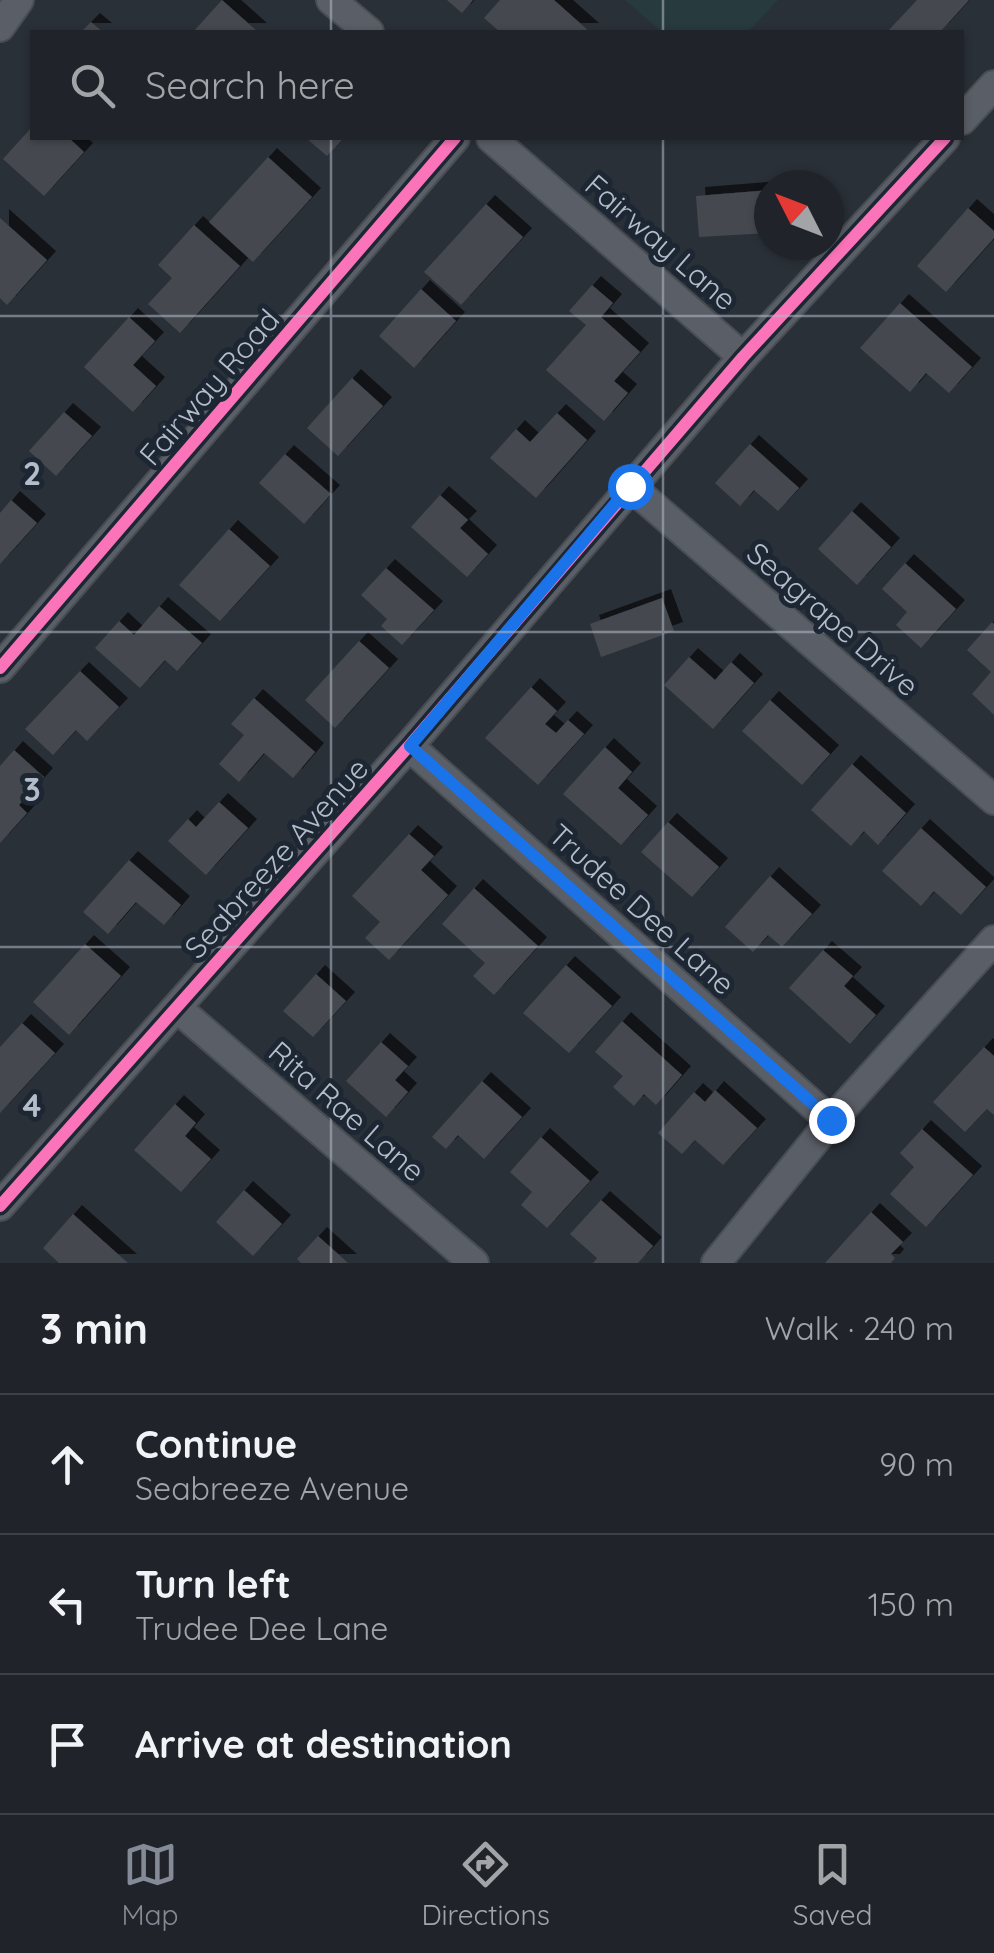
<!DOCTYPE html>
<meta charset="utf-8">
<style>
:root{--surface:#20242a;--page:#282c32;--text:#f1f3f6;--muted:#a2a4a8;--line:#3d4147;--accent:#848b96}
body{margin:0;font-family:Quicksand,sans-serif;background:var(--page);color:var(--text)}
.compass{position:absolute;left:754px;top:170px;width:90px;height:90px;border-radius:50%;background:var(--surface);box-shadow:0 2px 8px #0004;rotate:312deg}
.stop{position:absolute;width:30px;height:30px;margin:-22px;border:8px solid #1a73e8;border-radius:50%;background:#fff}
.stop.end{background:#1a73e8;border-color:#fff;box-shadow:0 2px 10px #0008}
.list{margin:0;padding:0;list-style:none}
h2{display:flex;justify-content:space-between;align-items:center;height:130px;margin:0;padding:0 40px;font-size:42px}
h2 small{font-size:32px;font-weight:400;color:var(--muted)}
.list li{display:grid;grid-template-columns:65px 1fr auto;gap:30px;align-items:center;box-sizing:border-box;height:140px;padding:0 40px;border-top:2px solid var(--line)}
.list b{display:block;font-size:38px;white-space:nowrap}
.list p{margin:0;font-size:32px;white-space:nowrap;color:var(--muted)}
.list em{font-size:32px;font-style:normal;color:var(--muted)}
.icon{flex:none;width:55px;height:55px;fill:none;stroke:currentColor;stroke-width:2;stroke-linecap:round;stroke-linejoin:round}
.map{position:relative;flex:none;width:994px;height:1263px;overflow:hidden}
.search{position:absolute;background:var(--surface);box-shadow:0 2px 8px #0004;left:30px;right:30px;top:30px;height:110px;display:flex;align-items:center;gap:25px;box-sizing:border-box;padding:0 35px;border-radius:0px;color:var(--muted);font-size:38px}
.sheet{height:550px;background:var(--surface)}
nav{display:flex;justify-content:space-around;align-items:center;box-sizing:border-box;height:140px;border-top:2px solid var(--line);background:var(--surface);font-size:28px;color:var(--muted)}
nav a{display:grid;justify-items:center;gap:5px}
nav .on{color:var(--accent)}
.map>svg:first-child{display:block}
.green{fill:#273a3e}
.building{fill:#444950;filter:url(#shadow)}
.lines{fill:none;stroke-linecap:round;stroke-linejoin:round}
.minor-casing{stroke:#484c53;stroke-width:32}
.minor{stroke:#5a5e66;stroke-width:28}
.cycleway-casing{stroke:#1d2633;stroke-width:19}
.cycleway{stroke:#fb73b8;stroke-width:12}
.route{stroke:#1a73e8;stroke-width:12}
.grid{fill:none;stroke:#b4bcc9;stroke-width:2.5;stroke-opacity:0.55}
.labels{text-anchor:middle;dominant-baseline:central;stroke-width:10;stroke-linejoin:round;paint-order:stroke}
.street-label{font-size:30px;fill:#b4bcc9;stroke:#1d2633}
.grid-label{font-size:32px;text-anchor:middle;font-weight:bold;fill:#b4bcc9;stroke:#1d2633;stroke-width:10;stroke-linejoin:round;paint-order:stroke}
</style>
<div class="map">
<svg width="994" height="1263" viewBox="0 0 994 1263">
<defs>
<filter id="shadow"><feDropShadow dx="9" dy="-9" stdDeviation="0" flood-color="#0009"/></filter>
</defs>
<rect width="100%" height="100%" fill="#2a3038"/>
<polygon class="green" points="625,0 778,0 748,32 662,32"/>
<g class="building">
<polygon points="222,0 258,32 193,32"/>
<polygon points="447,0 473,0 462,13"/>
<polygon points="500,0 554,0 590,32 500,32 484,18"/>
<polygon points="917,0 969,0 940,32 887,32"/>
<polygon points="91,22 103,32 81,32"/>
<polygon points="32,127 32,138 69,138 84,152 44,196 3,159"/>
<polygon points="306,138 344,138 327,156"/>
<polygon points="268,157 312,197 253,262 209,222"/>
<polygon points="769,190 769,233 699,237 696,196"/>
<polygon points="486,204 523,237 461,305 424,272"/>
<polygon points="968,208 994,231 994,238 946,292 917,266"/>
<polygon points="0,218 47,260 7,305 0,298"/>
<polygon points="194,225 240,266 180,333 148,304 172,278 158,265"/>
<polygon points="592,285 613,303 601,317 640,352 614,381 628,393 604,421 546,370 586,325 569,311"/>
<polygon points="421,289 456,321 414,368 379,336"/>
<polygon points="900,303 972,367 949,393 926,373 910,392 860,348"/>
<polygon points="129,317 155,341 133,365 156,386 133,412 84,367"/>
<polygon points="352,378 383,406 338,456 307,428"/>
<polygon points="64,412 92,436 56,476 29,451"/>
<polygon points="557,413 587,440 536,498 490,458 516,429 530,442"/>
<polygon points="750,444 799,488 778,511 754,490 740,506 715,483"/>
<polygon points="285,454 331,494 304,524 259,483"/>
<polygon points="440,495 468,520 460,528 488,554 467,577 411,527"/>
<polygon points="11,500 37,523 0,564 0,513"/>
<polygon points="852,511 891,547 857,585 818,549"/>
<polygon points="229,529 270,566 220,621 179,585"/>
<polygon points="905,563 956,609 921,648 896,625 907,612 882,589"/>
<polygon points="386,568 434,610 402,645 381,626 387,619 361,595"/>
<polygon points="662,598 674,631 601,657 590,624"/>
<polygon points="159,606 202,643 177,671 165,660 140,688 95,648 119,621 134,635"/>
<polygon points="992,622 994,624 994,715 972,694 991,672 967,650"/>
<polygon points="359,641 389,668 335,728 305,700"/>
<polygon points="689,657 715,680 731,662 754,683 713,729 664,685"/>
<polygon points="80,671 119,707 87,741 76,730 53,755 25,729"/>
<polygon points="531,687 557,711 545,724 556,733 568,720 584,734 538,785 485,738"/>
<polygon points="254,698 315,752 293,778 264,753 239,782 219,764 244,735 231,724"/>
<polygon points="770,700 830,754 802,785 742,731"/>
<polygon points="605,747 632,772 618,788 648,815 621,845 563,794"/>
<polygon points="14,750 44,777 19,805 27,813 0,843 0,766"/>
<polygon points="852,764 906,813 878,845 864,831 851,846 811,810"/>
<polygon points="219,802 248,828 206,875 168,841 188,819 196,827"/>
<polygon points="668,822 719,867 692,897 641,852"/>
<polygon points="921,828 986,887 961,915 934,891 921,906 882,871"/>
<polygon points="409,834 434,856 421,870 448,895 389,960 365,938 380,922 352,896"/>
<polygon points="129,860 181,905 164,925 136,902 108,934 83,912"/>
<polygon points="770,876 812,914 782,947 768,935 753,952 725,927"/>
<polygon points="474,888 538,946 494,995 473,976 485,963 442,924"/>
<polygon points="85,944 121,976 69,1035 33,1002"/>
<polygon points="823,950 853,976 844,986 876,1015 850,1044 789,988"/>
<polygon points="566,965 612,1006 569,1053 523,1013"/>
<polygon points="316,974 346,1001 313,1037 283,1011"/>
<polygon points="622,1021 682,1075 656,1105 644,1094 634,1106 613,1087 623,1076 595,1052"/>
<polygon points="22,1023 55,1053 0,1113 0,1047"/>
<polygon points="381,1042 408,1066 395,1080 408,1092 386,1117 346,1081"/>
<polygon points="984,1047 994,1056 994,1115 987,1109 965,1132 933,1102"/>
<polygon points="482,1081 522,1117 484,1159 458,1135 446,1149 432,1137"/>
<polygon points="715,1090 757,1128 723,1165 695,1140 682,1154 658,1133 694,1092 705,1102"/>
<polygon points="175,1104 196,1123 185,1136 211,1159 181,1192 134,1150"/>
<polygon points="922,1129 973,1175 926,1227 890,1194 914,1167 900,1153"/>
<polygon points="541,1137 590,1181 547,1228 521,1205 532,1192 510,1172"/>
<polygon points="244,1190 282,1224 253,1256 216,1222"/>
<polygon points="601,1200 653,1246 638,1263 593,1263 597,1258 570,1234"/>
<polygon points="871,1212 903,1242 891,1254 895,1258 891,1263 825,1263"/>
<polygon points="73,1214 128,1263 59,1263 43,1248"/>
<polygon points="318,1236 348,1263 301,1263 297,1259"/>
</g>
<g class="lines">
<defs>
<g id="minor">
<polyline points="331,0 369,32"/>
<polyline points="0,27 19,0"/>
<polyline points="962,120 994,85"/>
<polyline points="491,138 743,357"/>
<polyline points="630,486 994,800"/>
<polyline points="0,668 455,138"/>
<polyline points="409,746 831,1121"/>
<polyline points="177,1008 474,1263"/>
<polyline points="0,1206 409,746 743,357 945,138"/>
<polyline points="716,1263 831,1121 994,940"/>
</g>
</defs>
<use href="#minor" class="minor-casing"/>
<use href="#minor" class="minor"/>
<defs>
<g id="cycleway">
<polyline points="0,668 455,138"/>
<polyline points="0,1206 409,746 743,357 945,138"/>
</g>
</defs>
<use href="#cycleway" class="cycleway-casing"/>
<use href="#cycleway" class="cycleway"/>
</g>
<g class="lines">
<polyline class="route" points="630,486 410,746 831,1120"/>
</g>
<path class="grid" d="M 331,0 L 331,32M 663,0 L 663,32M 331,138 L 331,1263M 663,138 L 663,1263M 0,316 L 994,316M 0,632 L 994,632M 0,947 L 994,947"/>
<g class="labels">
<g class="street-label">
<text transform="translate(661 242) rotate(41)">Fairway Lane</text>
<text transform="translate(209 387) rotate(-49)">Fairway Road</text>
<text transform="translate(833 619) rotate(41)">Seagrape Drive</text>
<text transform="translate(276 858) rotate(-48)">Seabreeze Avenue</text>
<text transform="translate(642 909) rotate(42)">Trudee Dee Lane</text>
<text transform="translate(347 1111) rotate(41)">Rita Rae Lane</text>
</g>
</g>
<g class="grid-label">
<text x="32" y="485">2</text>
<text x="32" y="801">3</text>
<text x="32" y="1117">4</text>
</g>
</svg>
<svg class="compass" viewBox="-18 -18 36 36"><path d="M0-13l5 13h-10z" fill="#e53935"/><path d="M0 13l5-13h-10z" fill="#a2a4a8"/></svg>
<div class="stop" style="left:630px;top:486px"></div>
<div class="stop end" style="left:831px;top:1120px"></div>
<div class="search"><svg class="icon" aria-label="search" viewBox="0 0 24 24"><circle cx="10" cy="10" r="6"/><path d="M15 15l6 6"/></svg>Search here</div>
</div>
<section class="sheet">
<h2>3 min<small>Walk · 240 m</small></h2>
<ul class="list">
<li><svg class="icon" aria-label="ahead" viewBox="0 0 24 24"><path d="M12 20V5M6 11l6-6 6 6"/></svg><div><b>Continue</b><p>Seabreeze Avenue</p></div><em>90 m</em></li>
<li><svg class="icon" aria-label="left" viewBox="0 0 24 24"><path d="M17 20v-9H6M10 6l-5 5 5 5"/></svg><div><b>Turn left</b><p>Trudee Dee Lane</p></div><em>150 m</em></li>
<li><svg class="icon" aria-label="arrive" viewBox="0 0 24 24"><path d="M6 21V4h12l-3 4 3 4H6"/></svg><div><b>Arrive at destination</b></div></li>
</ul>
</section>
<nav>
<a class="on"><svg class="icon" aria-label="map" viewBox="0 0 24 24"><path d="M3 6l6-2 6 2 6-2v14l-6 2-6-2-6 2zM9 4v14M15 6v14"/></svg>Map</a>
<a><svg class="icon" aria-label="directions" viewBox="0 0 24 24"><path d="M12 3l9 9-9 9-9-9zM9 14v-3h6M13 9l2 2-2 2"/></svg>Directions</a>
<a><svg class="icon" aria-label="saved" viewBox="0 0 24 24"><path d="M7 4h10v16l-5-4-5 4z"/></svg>Saved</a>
</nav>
